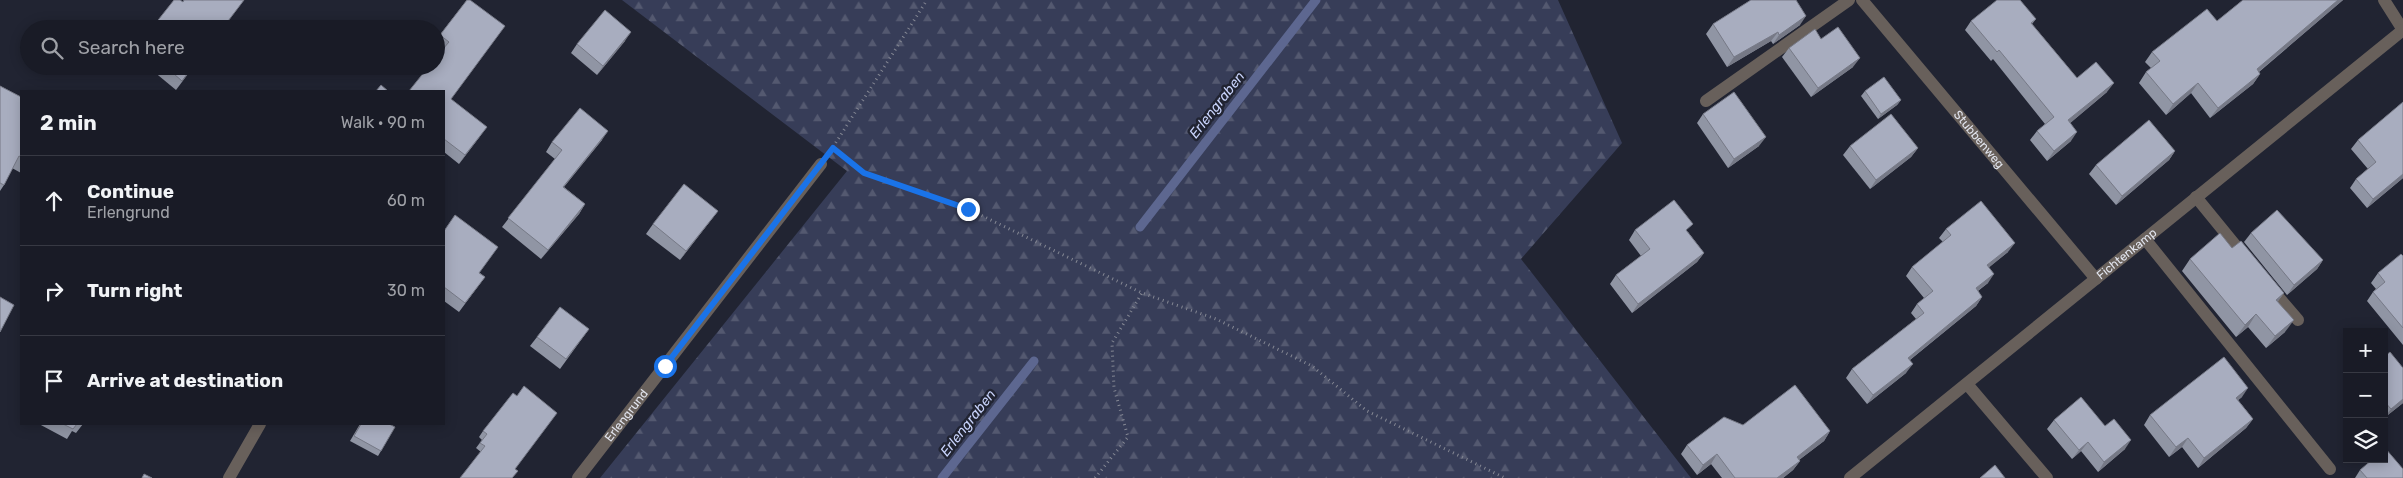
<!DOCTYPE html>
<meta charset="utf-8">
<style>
:root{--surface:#191b26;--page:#262832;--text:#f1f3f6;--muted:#9fa1a7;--line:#373943}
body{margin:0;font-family:Rubik,sans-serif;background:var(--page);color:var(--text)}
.controls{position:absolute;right:15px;bottom:15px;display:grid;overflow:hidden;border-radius:0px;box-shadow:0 2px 12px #0003}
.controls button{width:45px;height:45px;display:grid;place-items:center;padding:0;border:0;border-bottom:1px solid var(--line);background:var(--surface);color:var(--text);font:25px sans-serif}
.stop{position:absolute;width:15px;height:15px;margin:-11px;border:4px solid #1a73e8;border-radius:50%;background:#fff}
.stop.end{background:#1a73e8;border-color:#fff;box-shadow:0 1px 5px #0008}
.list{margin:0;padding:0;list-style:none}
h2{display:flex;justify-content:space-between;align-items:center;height:65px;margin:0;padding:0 20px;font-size:21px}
h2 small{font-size:16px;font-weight:400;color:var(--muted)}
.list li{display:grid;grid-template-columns:32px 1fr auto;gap:15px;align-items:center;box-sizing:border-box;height:90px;padding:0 20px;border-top:1px solid var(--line)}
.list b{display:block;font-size:19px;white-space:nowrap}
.list p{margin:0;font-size:16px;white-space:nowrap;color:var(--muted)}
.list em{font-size:16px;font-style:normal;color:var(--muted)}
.icon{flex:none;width:28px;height:28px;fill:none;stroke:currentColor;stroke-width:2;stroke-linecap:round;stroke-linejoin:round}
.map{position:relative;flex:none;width:2403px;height:478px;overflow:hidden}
.search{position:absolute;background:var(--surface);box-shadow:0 2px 12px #0003;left:20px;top:20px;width:425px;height:55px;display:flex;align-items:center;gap:12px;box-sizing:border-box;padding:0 18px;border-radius:28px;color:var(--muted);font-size:19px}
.panel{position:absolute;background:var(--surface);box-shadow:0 2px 12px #0003;left:20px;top:90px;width:425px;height:335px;border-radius:0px}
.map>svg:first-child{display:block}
.forest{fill:url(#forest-firs)}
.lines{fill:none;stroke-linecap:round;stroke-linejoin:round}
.stream{stroke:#5d6790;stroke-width:9}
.path{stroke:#858894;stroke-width:3;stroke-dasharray:1 4;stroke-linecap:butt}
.service{stroke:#68605b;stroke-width:12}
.minor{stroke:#68605b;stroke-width:12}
.wall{fill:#9095a4}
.shaded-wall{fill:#767986}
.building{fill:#a8adbf;stroke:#767986}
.route{stroke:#1a73e8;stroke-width:6}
.labels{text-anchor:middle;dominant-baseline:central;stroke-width:5;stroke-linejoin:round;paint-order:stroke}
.street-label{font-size:12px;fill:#e2e5ef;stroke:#212432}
.water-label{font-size:14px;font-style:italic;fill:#c9d4fc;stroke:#212432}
</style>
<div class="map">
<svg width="2403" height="478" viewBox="0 0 2403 478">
<defs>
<pattern id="forest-firs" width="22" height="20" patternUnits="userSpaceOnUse" patternTransform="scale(1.25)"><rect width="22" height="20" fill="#373d58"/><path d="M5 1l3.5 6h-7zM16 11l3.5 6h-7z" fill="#545970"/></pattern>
</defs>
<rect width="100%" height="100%" fill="#212432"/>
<polygon class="forest" points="622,0 1558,0 1622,143 1521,259 1691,478 600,478 847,171"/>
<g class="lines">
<g class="stream">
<polyline points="1140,227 1316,0"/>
<polyline points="942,478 1034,361"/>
</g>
<g class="path">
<polyline points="833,147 927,0"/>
<polyline points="841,154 864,173 968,209 1142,293 1216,319 1312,366 1367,411 1505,478"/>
<polyline points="1095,478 1128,437 1114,388 1112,343 1142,293"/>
</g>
<g class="service">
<polyline points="2384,0 2403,30"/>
<polyline points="1706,101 1849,0"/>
<polyline points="2196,197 2245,257"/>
<polyline points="2145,239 2330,469"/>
<polyline points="2269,286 2298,320"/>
<polyline points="1967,384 2047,478"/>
<polyline points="229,478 260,424"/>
</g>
<g class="minor">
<path id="s1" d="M 1862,0 L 2096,279"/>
<path id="s2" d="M 578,478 L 821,164"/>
<path id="s3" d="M 1850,478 L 2403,30"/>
</g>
</g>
<g class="wall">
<polygon points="467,0 451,99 481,135 459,164 444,152 444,91 442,50 436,45 436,40"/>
<polygon points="1751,0 1796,0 1800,25 1773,44 1771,41 1727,67 1706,34 1713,24"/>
<polygon points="2243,0 2343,0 2259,72 2260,74 2253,84 2210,118 2191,93 2166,115 2139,83 2146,72 2151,68 2145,62 2152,52 2217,21"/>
<polygon points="2036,19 2032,24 2077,78 2107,92 2070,123 2071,141 2047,161 2030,140 2037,131 2045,124 1993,59 1991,61 1965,30 1971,21"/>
<polygon points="625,41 597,75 571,53 577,44"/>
<polygon points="1789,48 1853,67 1811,97 1782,57"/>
<polygon points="147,66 194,66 176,90"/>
<polygon points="0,86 21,97 21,173 12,168 4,185 0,191"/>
<polygon points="1865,91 1901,100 1897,105 1878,119 1861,96"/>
<polygon points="2403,102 2403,178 2367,208 2350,188 2356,179 2368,169 2351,149 2358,140"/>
<polygon points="1703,114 1759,146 1728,168 1697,123"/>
<polygon points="602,140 564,187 585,204 579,214 541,259 502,227 555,159 546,152 552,142"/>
<polygon points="1850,146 1918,148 1911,157 1870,189 1843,155"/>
<polygon points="2175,151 2169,160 2116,205 2089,174 2096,165"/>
<polygon points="718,211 680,260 646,234 653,224"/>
<polygon points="1946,229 2008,252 1989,267 1988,283 1978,291 1982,297 1976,306 1910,360 1906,373 1867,404 1846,378 1852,369 1916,319 1911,313 1917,304 1924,298 1906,276 1912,267 1943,242 1939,238"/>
<polygon points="1635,230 1688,232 1704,253 1697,262 1632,313 1610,284 1616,275 1641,256 1629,240"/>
<polygon points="444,231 480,273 485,277 459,312 444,301"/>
<polygon points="2251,233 2323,260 2317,269 2287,295 2244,242"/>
<polygon points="2232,248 2284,293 2278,301 2285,332 2266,348 2248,327 2236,337 2182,271 2190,259"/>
<polygon points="2403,256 2403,345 2367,301 2373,292 2376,289 2371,283 2378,273"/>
<polygon points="589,329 560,369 530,346 537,337"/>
<polygon points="2384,357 2403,403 2384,418"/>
<polygon points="517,396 557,413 481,452 476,448 482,440 479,437 483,431"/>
<polygon points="2242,397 2238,400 2253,419 2246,428 2198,468 2182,447 2169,457 2144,425 2150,415"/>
<polygon points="2054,420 2105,426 2125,449 2098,472 2081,451 2072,459 2047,429"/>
<polygon points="39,424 83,424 76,433 72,431 67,439"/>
<polygon points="360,424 389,424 381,451 378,456 350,441"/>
<polygon points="1743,425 1830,431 1824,441 1799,460 1800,461 1793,470 1783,478 1722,478 1711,464 1697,475 1681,454 1687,445"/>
<polygon points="2360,470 2403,478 2355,478"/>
</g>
<g class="shaded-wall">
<polygon points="2338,0 2343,0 2250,79 2257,69"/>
<polygon points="1806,16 1800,25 1773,44 1779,35"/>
<polygon points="631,32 625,41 597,75 603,66"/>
<polygon points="1778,32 1771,41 1727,67 1734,57"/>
<polygon points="1860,58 1853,67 1811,97 1818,88"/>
<polygon points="2260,74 2253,84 2210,118 2218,108"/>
<polygon points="2114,83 2107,92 2062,130 2068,120"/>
<polygon points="2198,83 2191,93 2166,115 2173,104"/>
<polygon points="1901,100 1897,105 1878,119 1881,114"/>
<polygon points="487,127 481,135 459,164 465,155"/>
<polygon points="608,131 602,140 556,196 563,187"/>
<polygon points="2077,132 2071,141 2047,161 2054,151"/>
<polygon points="1766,137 1759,146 1728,168 1734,159"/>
<polygon points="1918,148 1911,157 1870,189 1876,180"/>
<polygon points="2175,151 2169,160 2116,205 2122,196"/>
<polygon points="2403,174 2403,178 2367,208 2373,199"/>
<polygon points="585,204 579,214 541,259 548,250"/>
<polygon points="718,211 711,220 680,260 686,251"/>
<polygon points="2015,243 2008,252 1981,274 1987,265"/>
<polygon points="1704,253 1697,262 1632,313 1638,304"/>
<polygon points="2323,260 2317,269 2287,295 2294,285"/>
<polygon points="1994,274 1988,283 1969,297 1976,288"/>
<polygon points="2284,293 2275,305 2276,300"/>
<polygon points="1982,297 1976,306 1901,367 1908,358"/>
<polygon points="2256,314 2248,327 2236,337 2245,325"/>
<polygon points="2294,320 2285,332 2266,348 2275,336"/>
<polygon points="1913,364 1906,373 1867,404 1873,395"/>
<polygon points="2248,388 2242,397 2230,407 2236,398"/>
<polygon points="2403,399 2403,403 2384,418 2391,409"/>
<polygon points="2253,419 2246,428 2198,468 2204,458"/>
<polygon points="1830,431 1824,441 1791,466 1797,457"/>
<polygon points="2188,438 2182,447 2169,457 2176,447"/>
<polygon points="2131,440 2125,449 2098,472 2104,462"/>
<polygon points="2088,442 2081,451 2072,459 2079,450"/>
<polygon points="1717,454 1711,464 1697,475 1703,465"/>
<polygon points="1800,461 1793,470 1783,478 1777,478"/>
</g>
<g class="building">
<polygon points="174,0 180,0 183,2 184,0 244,0 222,29 151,29"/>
<polygon points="467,0 470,0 505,26 451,99 487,127 465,155 444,139 444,91 409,91 429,66 436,66 436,57 449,42 440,35"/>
<polygon points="1751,0 1796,0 1806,16 1779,35 1778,32 1734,57 1713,24"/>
<polygon points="1997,0 2020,0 2036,19 2031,23 2077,78 2096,62 2114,83 2068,120 2077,132 2054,151 2037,131 2054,117 1999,50 1997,52 1971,21"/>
<polygon points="2243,0 2338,0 2257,69 2260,74 2218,108 2198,83 2173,104 2146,72 2160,61 2152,52 2207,9 2217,21"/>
<polygon points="605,10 631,32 603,66 577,44"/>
<polygon points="1838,27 1860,58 1818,88 1789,48 1815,29 1821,39"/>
<polygon points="165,66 193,66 182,81"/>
<polygon points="1884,77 1901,100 1881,114 1865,91"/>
<polygon points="381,85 388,91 376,91"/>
<polygon points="0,86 21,97 21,157 19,156 4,185 0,183"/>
<polygon points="1734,92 1766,137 1734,159 1703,114"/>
<polygon points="2403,102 2403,174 2373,199 2356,179 2376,162 2358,140"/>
<polygon points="580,108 608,131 563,187 585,204 548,250 508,218 562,150 552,142"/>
<polygon points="1891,114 1918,148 1876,180 1850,146"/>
<polygon points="2149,120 2175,151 2122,196 2096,165"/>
<polygon points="684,184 718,211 686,251 653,224"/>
<polygon points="1674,200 1693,224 1686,230 1704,253 1638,304 1616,275 1650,249 1635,230"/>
<polygon points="1981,201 2015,243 1987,265 1994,274 1976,288 1982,297 1908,358 1913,364 1873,395 1852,369 1924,313 1917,304 1933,291 1912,267 1951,235 1946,229"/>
<polygon points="2277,210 2323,260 2294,285 2251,233"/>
<polygon points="455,215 498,247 479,273 485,277 465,303 444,287 444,231"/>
<polygon points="2220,233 2232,248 2241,241 2284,293 2276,300 2294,320 2275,336 2256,314 2245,325 2190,259"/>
<polygon points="2401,254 2403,256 2403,328 2373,292 2385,282 2378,273"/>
<polygon points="0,297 14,305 0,332"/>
<polygon points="560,307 589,329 566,359 537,337"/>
<polygon points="2390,352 2403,368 2403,399 2391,409 2384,401 2384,357"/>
<polygon points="2224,357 2248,388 2236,398 2253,419 2204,458 2188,438 2176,447 2150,415"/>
<polygon points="1795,385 1830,431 1797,457 1800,461 1777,478 1735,478 1717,454 1703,465 1687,445 1724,417 1743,425"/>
<polygon points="524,386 557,413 515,469 518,471 512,478 460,478 485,446 480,443 487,434 483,431 513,393 517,396"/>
<polygon points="2081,397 2105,426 2114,419 2131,440 2104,462 2088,442 2079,450 2054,420"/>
<polygon points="63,424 77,424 73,429"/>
<polygon points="361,424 389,424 395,427 381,451 354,436"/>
<polygon points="2385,448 2403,469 2403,478 2367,478 2360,470 2373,459 2384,459 2384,449"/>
<polygon points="1995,465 2005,478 1980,478"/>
<polygon points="144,474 152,478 142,478"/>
</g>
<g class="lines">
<polyline class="route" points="665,366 833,148 864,173 968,209"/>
</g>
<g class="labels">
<g class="street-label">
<text stroke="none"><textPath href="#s1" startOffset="182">Stubbenweg</textPath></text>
<text stroke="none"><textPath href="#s3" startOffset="356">Fichtenkamp</textPath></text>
<text stroke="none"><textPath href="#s2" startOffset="79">Erlengrund</textPath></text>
</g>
<g class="water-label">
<text transform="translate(1217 105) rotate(-52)">Erlengraben</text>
<text transform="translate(968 423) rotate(-52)">Erlengraben</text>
</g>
</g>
</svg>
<div class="controls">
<button>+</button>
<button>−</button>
<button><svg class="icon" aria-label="layers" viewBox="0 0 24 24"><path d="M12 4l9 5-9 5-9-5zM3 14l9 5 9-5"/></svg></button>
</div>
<div class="stop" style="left:665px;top:366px"></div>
<div class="stop end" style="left:968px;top:209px"></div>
<div class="search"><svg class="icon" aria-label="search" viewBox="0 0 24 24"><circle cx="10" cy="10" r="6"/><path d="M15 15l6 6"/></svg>Search here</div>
<section class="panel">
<h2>2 min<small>Walk · 90 m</small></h2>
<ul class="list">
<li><svg class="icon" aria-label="ahead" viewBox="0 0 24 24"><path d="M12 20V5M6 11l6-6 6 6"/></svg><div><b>Continue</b><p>Erlengrund</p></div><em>60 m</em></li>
<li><svg class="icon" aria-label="right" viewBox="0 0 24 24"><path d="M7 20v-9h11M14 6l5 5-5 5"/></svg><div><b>Turn right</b></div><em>30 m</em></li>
<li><svg class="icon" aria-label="arrive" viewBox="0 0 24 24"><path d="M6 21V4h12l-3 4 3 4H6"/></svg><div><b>Arrive at destination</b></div></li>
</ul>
</section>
</div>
